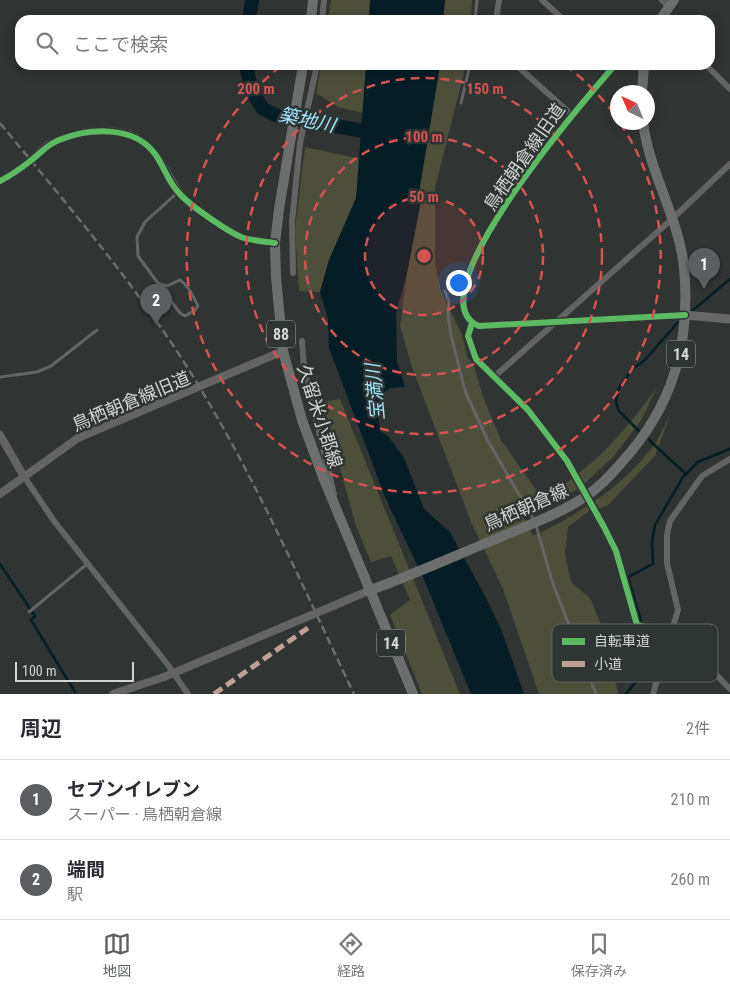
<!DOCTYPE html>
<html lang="ja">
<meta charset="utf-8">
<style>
:root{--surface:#fff;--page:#f2f2f3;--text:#2b2b33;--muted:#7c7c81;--line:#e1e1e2;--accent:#5c5e62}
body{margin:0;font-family:"Roboto Condensed","Noto Sans JP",sans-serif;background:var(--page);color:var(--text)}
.compass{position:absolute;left:610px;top:85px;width:45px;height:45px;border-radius:50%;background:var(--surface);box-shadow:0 2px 12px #0003;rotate:316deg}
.scale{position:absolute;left:15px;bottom:12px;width:119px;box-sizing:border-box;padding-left:5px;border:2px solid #d2d5d4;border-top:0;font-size:14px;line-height:18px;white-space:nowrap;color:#d2d5d4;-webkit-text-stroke:4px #2f3532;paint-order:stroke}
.you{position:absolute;left:458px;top:282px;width:18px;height:18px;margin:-12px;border:4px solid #fff;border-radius:50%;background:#1a73e8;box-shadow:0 0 0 8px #1a73e833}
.badge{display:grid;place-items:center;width:32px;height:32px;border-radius:50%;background:var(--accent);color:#fff;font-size:16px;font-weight:700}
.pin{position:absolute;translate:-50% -41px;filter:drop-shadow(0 1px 2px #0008)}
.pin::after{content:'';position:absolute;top:26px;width:18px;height:15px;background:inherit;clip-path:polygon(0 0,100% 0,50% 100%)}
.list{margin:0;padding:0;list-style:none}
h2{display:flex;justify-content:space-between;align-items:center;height:65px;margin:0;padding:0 20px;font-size:21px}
h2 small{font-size:16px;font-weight:400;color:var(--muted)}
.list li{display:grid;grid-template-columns:32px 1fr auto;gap:15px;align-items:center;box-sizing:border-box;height:80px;padding:0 20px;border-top:1px solid var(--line)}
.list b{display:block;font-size:19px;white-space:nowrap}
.list p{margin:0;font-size:16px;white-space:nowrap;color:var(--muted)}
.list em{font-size:16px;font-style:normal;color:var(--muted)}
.icon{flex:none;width:28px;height:28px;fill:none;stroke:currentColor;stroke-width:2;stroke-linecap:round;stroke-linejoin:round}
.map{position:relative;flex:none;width:730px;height:694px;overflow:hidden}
.search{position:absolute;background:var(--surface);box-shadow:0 2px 12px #0003;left:15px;right:15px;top:15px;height:55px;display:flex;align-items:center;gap:12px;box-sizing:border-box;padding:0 18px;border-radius:15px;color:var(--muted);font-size:19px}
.sheet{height:225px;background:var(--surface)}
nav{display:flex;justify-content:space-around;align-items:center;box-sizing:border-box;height:70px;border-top:1px solid var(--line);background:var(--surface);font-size:14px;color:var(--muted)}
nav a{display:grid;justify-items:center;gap:2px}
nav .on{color:var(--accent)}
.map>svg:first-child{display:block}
.green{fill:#4e4f3b}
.water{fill:#051d25}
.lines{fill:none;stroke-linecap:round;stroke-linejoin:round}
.stream{stroke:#051d25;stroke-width:2.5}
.river{stroke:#051d25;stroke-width:14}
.minor-tunnel{stroke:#484c4a;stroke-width:6;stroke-dasharray:6 3;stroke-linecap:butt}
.service{stroke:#636463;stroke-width:3}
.minor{stroke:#636463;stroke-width:6}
.tertiary{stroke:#636463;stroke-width:8}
.secondary{stroke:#666766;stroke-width:9}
.primary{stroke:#6d6f6e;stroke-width:10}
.rail{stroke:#6c6d6c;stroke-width:2.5;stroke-dasharray:8 4;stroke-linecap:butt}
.tertiary-bridge{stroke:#636463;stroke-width:8}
.quiet{stroke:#bda197;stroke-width:5;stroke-dasharray:10 5;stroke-linecap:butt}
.cycleway-casing{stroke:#2f3532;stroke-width:9}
.cycleway{stroke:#5cba63;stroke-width:6}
.ring{fill:none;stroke:#d55353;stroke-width:2.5;stroke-dasharray:9 6}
.labels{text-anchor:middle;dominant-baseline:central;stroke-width:5;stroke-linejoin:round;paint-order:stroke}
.shield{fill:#2f3532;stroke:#a1a5a3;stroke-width:1}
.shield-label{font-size:16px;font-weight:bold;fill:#d2d5d4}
.street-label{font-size:18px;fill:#d2d5d4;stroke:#2f3532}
.water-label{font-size:19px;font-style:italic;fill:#9fe5fd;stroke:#2f3532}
.key{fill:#2f3532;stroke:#606563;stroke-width:1}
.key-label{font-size:14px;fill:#d2d5d4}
.centre{fill:#d55353;stroke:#2f3532;stroke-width:2.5}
.ring-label{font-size:15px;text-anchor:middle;font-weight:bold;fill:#d55353;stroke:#2f3532;stroke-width:5;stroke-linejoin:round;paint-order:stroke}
</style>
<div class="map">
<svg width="730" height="694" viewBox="0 0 730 694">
<rect width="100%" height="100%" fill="#303432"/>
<g class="green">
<polygon points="331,0 370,0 369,20 328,20"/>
<polygon points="445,0 472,0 471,20 443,20"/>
<polygon points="321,65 366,65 363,113 338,107 316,93"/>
<path d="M 440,65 L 466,65 L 435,188 L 435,263 L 441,291 L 462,335 L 467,356 L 475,369 L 483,397 L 501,440 L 542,498 C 593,469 624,433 657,387 L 642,419 L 614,456 L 583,485 L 559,501 L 523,517 L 533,536 C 576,516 622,487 651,449 C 659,439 664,426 670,415 L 655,456 L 607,506 L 589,511 L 568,527 L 565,554 L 571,582 L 590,598 L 603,629 L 618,694 L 539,694 L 503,589 L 471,522 L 412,367 L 400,326 L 407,273 L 422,196 L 419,192 Z"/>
<polygon points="305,147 361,159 356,198 329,260 320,292 299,291 295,229"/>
<polygon points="340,399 460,694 422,694 390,615 410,600 391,556 371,562 356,526 322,402"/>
</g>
<g class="water">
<polygon points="370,0 445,0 443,20 369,20"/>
<path d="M 366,65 L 440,65 L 419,192 L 422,195 L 407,273 L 396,313 L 397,362 L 405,387 L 390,388 C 375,398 377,417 381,431 L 388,436 L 404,458 L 424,509 L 450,532 L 486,598 L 501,629 L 524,694 L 471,694 L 425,582 L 385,497 L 329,348 L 328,319 L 320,292 L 329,260 L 356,198 Z"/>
</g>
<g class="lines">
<g class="stream">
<polyline points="692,311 730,279"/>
<polyline points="639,431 619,411 616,403 618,390 632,369 645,360 678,322"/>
<polyline points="649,440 686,474"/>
<polyline points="0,564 35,616 31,620 75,692"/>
<path d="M 626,694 C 636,681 650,668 650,651 L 628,577 L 653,564 L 652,542 L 655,525 L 683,477 L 698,462 L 730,449"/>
</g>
<g class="river">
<polyline points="249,20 252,0"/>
<polyline points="246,65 252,92 263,109 278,116 381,134"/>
</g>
<polyline class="minor-tunnel" points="580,485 591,506"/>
<g class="service">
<polyline points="475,20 477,0"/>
<polyline points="461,103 470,65"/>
<path d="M 160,284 L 167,286 L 180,280 C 188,285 194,297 198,306 L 195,310 L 185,316 L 180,313 L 138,256 L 137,237 L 145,222 L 177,193"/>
<polyline points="445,291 449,302 448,316 451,335 465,391 488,441 535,522 553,584 596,694"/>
<polyline points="0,377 37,372 51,366 97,330"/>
<polyline points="29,612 87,564"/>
</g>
<g class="minor">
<polyline points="542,0 564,20"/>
<polyline points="662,0 669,7"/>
<polyline points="322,20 324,0"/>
<polyline points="496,20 499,0"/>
<polyline points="516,65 571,114"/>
<polyline points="706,65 730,89"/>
<polyline points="186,201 239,236 275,243"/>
<polyline points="293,273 292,222 300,143 317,65"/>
<polyline points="472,323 468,336 476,359 528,410 567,461 580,485"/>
<polyline points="302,341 304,369 334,494"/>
<polyline points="495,376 672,219 730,164"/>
<polyline points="23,475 54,521 168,665 188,694"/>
<polyline points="591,506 616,551 637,625 665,632 671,628"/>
<polyline points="637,625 640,667 647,678 656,680"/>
<polyline points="671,628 730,689"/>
<polyline points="653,694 678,610 667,563 667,535 670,521 702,476 730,459"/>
</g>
<g class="tertiary">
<path d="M 615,65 C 589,95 410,298 479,326 L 685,315"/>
<path d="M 0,181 C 10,176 20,169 29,162 C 37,156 43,147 52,143 C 78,129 123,124 147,145 C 164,160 170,184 186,201"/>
<polyline points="0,435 23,475"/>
<polyline points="0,494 78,438 283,351"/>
<polyline points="333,606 368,591"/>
<polyline points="113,694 164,677"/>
</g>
<polyline class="secondary" points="685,315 730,319"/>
<g class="primary">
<polyline points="311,20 313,0"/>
<polyline points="660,20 674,0"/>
<polyline points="303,65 279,209 275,243 276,277 283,351 302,420 323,477 413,694"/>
<polyline points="642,92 644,65"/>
<path d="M 368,591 C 410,576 450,558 491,541 C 521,528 553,517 580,500 C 596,491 610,476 622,462 C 673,406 691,343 684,268 C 679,217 649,173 643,122"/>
</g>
<path class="rail" d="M 0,123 C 64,201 127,274 182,359 C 250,465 300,581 354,694"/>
<polyline class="tertiary-bridge" points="164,677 333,606"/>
<polyline class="quiet" points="214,694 308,628"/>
<defs>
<g id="cycleway">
<path d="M 615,65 C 589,95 410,298 479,326 L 685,315"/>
<path d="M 0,181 C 10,176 20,169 29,162 C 40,154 46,145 59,140 C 89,128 134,125 155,154 C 164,166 168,182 179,193 C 189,205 227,231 241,237 C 252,241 264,241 275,243"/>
<polyline points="472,323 468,336 476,359 528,410 545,432 567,461 604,527 616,551 637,625 665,632 671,628"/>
</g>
</defs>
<use href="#cycleway" class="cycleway-casing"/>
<use href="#cycleway" class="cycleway"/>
</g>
<circle cx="424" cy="256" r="59" fill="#d55353" fill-opacity=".12"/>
<g class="ring">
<circle cx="424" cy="256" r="59"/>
<circle cx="424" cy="256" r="119"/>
<circle cx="424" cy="256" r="178"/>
<path d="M403 20A237 237 0 0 1 445 20M565 65A237 237 0 0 1 617 118M620 123A237 237 0 1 1 283 65"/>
</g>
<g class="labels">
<g class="shield">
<rect x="267" y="320.5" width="28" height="27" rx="4"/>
<rect x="667" y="340.5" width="28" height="27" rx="4"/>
<rect x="377" y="629.5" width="28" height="27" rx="4"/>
</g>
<g class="shield-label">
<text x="281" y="334">88</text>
<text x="681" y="354">14</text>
<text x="391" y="643">14</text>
</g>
<g class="street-label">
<text transform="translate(524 157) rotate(-55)">鳥栖朝倉線旧道</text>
<text transform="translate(131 401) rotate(-23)">鳥栖朝倉線旧道</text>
<text transform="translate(320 416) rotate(72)">久留米小郡線</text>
<text transform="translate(526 507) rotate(-24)">鳥栖朝倉線</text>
</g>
<g class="water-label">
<text transform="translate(307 120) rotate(12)">築地川</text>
<text transform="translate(375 392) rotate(-95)">宝満川</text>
</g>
</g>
<rect x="552" y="624" width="166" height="58" rx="8" class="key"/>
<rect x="562" y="638" width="23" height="7" fill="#5cba63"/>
<rect x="562" y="661" width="23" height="6" fill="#bda197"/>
<g class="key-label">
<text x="594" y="646">自転車道</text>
<text x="594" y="669">小道</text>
</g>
<circle cx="424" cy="256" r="8" class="centre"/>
<g class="ring-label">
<text x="256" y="94">200 m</text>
<text x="485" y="94">150 m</text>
<text x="424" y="142">100 m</text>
<text x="424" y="202">50 m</text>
</g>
</svg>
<svg class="compass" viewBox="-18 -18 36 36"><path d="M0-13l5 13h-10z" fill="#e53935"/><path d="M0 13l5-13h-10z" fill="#7c7c81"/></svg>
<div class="scale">100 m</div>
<div class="you"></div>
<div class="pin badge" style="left:704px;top:289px">1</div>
<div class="pin badge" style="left:156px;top:325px">2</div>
<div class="search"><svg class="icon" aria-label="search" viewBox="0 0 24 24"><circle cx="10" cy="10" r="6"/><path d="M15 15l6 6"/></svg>ここで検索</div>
</div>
<section class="sheet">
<h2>周辺<small>2件</small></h2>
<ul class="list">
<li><span class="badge">1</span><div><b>セブンイレブン</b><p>スーパー · 鳥栖朝倉線</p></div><em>210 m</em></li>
<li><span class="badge">2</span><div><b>端間</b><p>駅</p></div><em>260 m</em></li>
</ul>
</section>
<nav>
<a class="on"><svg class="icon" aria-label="map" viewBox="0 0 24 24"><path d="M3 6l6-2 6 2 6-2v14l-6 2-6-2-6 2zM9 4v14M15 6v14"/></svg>地図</a>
<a><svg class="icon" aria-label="directions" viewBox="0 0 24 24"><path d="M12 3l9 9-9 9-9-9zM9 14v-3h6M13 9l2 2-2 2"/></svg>経路</a>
<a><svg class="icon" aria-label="saved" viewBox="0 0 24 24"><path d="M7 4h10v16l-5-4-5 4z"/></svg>保存済み</a>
</nav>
